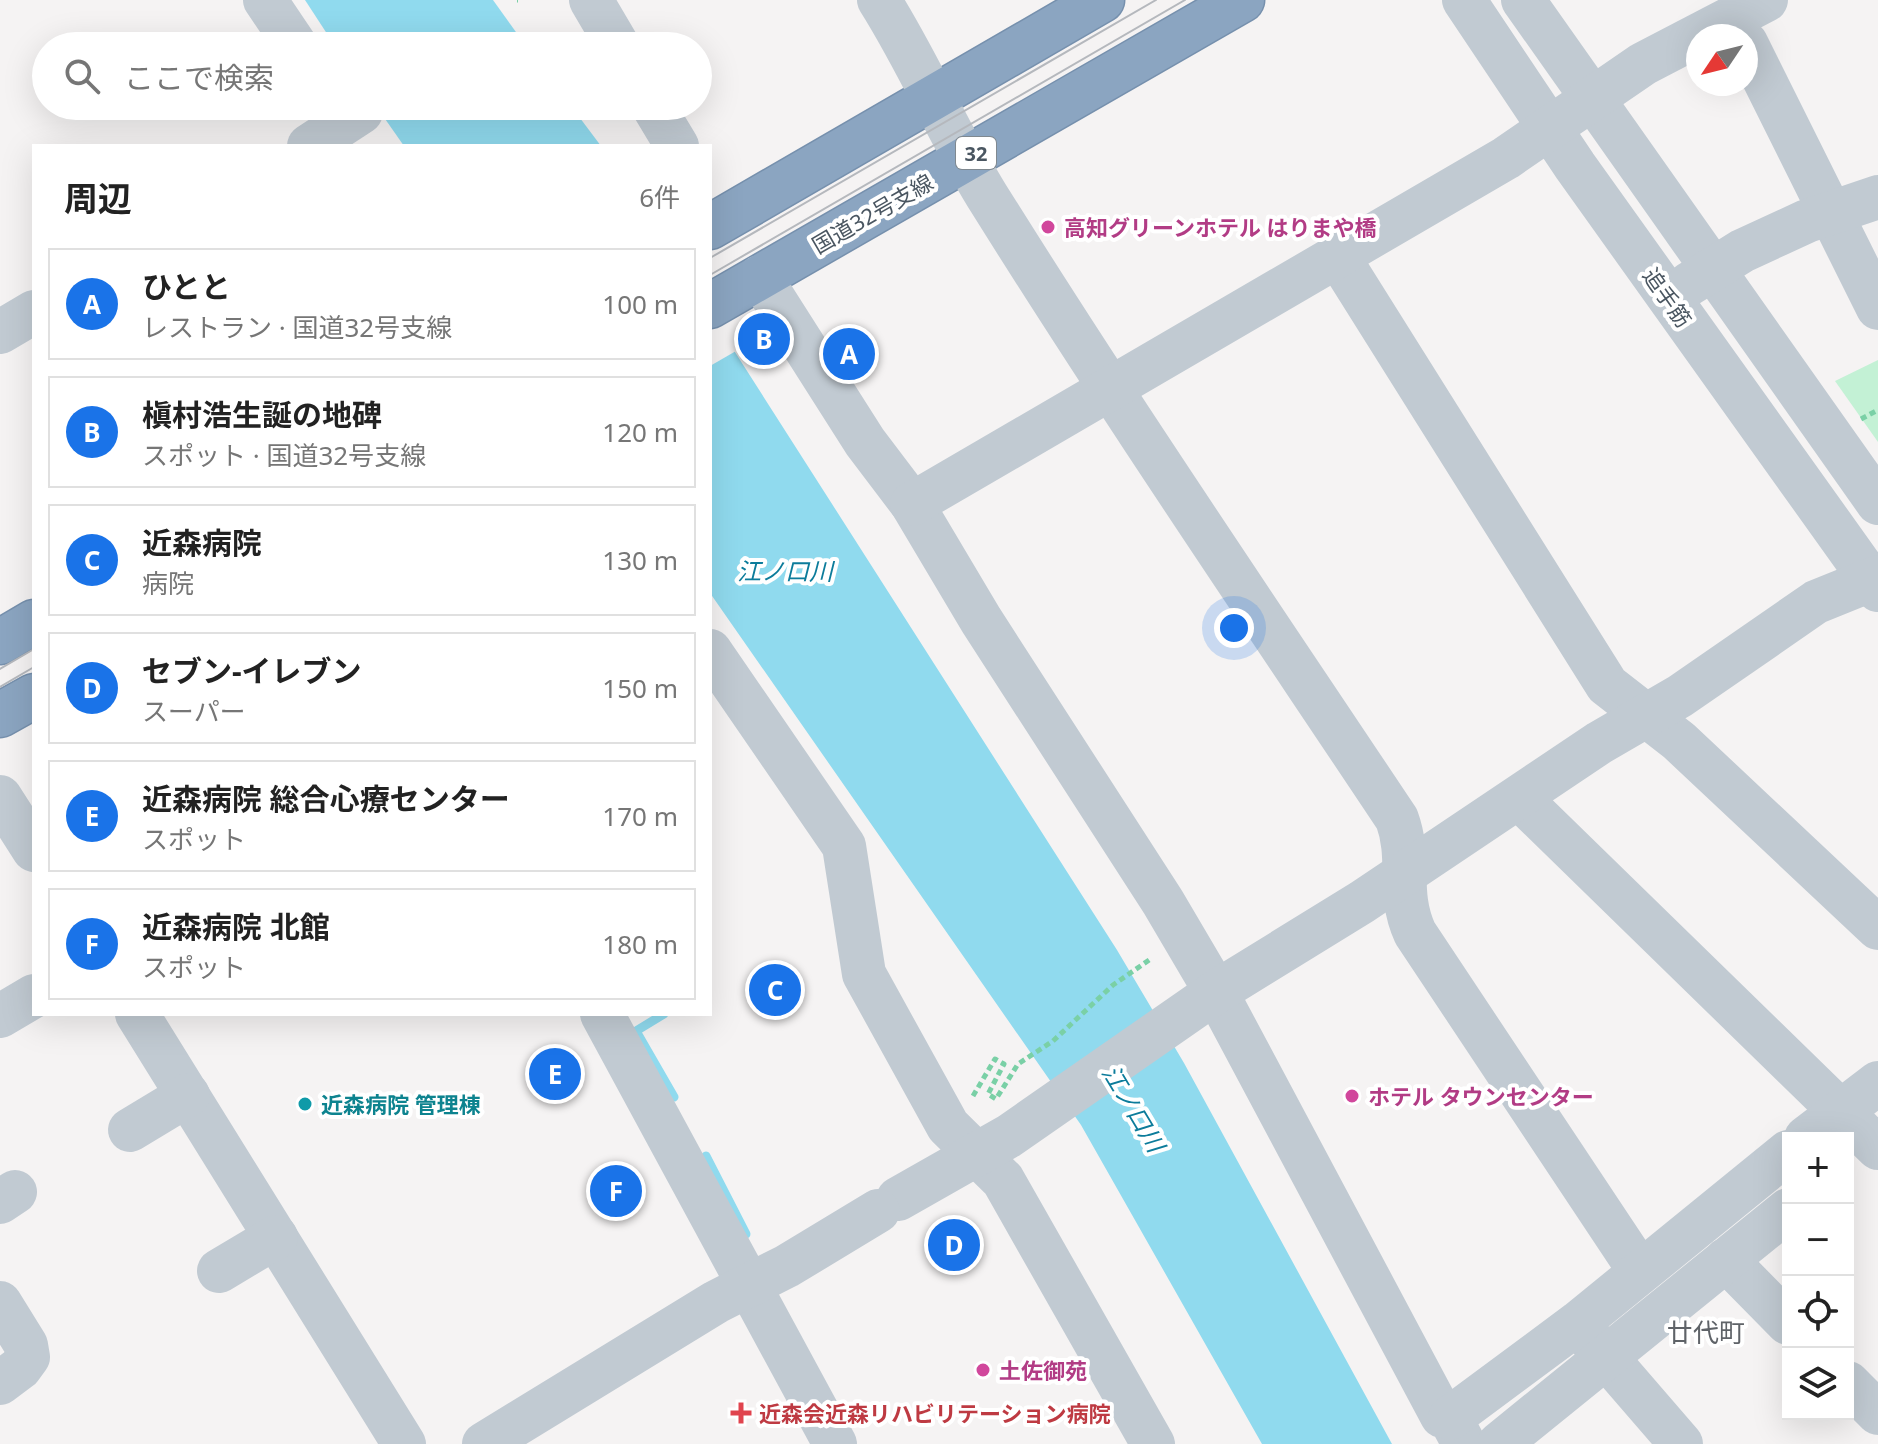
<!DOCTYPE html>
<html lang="ja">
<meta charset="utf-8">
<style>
:root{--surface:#fff;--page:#f2f2f2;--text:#222;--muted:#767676;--line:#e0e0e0;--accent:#1a73e8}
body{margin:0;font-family:"Noto Sans","Noto Sans JP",sans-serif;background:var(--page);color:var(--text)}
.controls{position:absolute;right:24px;bottom:24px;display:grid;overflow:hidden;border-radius:0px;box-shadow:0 8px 32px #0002}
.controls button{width:72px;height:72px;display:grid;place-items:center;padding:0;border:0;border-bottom:2px solid var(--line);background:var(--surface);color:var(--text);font:40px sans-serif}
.compass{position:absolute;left:1686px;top:24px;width:72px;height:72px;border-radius:50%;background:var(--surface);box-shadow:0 8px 32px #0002;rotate:235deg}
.you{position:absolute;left:1234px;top:628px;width:28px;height:28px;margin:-20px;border:6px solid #fff;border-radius:50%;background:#1a73e8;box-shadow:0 0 0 12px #1a73e833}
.badge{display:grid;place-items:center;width:52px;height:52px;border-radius:50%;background:var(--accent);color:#fff;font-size:26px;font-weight:700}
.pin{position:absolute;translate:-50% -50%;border:4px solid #fff;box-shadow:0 2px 8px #0006}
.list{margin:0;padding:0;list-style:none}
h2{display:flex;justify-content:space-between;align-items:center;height:104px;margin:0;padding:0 32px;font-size:34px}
h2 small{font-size:26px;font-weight:400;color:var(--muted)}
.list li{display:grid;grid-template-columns:52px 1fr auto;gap:24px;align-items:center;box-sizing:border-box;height:112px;margin:0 16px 16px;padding:0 16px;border:2px solid var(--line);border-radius:0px}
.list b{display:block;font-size:30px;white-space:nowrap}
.list p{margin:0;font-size:26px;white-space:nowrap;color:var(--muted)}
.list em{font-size:26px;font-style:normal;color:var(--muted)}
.icon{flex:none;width:44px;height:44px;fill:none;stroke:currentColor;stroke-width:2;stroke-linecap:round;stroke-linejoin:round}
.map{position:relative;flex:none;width:1878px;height:1444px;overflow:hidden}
.search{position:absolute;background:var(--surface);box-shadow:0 8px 32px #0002;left:32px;top:32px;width:680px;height:88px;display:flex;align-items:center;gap:20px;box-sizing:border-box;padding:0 28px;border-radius:44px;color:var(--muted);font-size:30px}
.panel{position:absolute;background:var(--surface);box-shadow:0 8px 32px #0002;left:32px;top:144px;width:680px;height:872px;border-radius:0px}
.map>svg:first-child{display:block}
.green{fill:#c3f1d5}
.water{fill:#90daee}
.pier{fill:#f5f3f3}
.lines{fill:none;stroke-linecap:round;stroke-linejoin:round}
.stream{stroke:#90daee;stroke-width:9}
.highway-casing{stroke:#7690ad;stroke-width:47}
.path{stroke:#7ad0a6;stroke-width:5;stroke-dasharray:6 4;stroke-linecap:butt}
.minor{stroke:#c1cad2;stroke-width:44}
.highway{stroke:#8ba5c1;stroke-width:44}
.tram{stroke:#b5b8bd;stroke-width:2}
.hotel-dot{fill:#d1479c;stroke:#fff;stroke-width:3}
.culture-dot{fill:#0f9aa8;stroke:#fff;stroke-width:3}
.health-dot{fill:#e0444e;stroke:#fff;stroke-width:3}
.labels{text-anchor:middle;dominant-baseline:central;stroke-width:8;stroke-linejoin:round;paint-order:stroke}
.shield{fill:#fff;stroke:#808990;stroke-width:2}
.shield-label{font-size:20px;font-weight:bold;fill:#4a5661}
.street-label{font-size:22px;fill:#4a5661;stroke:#fff}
.hotel-label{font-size:22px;font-weight:bold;fill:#b23c85;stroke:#fff;text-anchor:start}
.culture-label{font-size:22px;font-weight:bold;fill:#0d838f;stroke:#fff;text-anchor:start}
.health-label{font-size:22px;font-weight:bold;fill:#be3a42;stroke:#fff;text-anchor:start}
.water-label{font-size:24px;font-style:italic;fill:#0c7c9b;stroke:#fff}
.quarter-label{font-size:26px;fill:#5f6368;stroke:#fff}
</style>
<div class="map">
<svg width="1878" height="1444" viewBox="0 0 1878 1444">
<rect width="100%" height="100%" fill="#f5f3f3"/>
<polygon class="green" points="1878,360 1878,442 1835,381"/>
<g class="water">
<polygon points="305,0 493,0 526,46 335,46"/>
<polygon points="376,106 571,106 601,146 404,146"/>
<polygon points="710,313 1117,950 1184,1063 1392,1444 1262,1444 1081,1125 710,593"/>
</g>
<polygon class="pier" points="710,309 736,351 710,366"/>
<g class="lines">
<g class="stream">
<polyline points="664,1014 636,1031 674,1097"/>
<polyline points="706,1156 746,1234"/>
</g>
<defs>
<g id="highway">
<polyline points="710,227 1102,0"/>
<polyline points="710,306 1242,0"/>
<polyline points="0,642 34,622"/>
<polyline points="0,715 34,696"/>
</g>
</defs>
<use href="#highway" class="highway-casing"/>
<g class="path">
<polyline points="517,0 518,0"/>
<polyline points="1861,419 1878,410"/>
<polyline points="973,1096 995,1059 1004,1064 988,1094 996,1099 1018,1064 1053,1041 1113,985 1152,958"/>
</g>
<g class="minor">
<polyline points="265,0 296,46"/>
<polyline points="591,0 618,46"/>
<path d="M 879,0 C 919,63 948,133 987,196 C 1119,407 1259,612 1397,819 C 1412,860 1396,891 1415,933 L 1639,1270"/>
<polyline points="1464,0 1575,166 1878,590"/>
<polyline points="1523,0 1878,503"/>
<polyline points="1746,43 1878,308"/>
<polyline points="653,106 677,146"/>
<polyline points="309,146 361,112"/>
<polyline points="1337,255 1607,685 1679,741 1878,928"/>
<polyline points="760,277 865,442 912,504 981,620 1163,902 1216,992 1442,1416 1450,1418 1464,1444"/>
<polyline points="1689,284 1742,251 1807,221 1878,197"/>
<polyline points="0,332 34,312"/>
<polyline points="912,504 1506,158 1643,64 1766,0"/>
<polyline points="710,651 844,846 864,974 948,1126 1003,1180 1153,1444"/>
<polyline points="0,797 34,850"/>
<polyline points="1520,799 1878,1148"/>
<polyline points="137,1014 404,1444"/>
<polyline points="602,1014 835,1444"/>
<polyline points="0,1016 34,996"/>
<polyline points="130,1130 188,1095"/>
<polyline points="1806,1138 1878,1083"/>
<polyline points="898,1199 1009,1136 1216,992 1362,902 1599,743 1680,696 1816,602 1878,577"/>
<polyline points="0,1202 15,1192"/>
<polyline points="1726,1260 1788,1323"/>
<polyline points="219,1271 276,1237"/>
<polyline points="0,1303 26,1345 28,1357 20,1368 0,1383"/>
<polyline points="1586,1334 1681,1444"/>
<polyline points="1848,1383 1878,1413"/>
<polyline points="1450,1418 1578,1323 1788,1152"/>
<polyline points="484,1444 716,1302 787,1266 878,1211"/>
<polyline points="1499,1444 1788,1210"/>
</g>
<use href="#highway" class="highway"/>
<g class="tram">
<polyline points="710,258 1156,0"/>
<polyline points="710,275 1185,0"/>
<polyline points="0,669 34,649"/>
<polyline points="0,687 34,667"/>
</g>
</g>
<g class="hotel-dot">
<circle cx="1048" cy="227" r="8"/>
<circle cx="1352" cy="1096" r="8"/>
<circle cx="983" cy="1370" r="8"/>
</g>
<circle class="culture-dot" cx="305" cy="1104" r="8"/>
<path class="health-dot" d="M737 1401h8v8h8v8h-8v8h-8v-8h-8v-8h8z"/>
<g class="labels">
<rect class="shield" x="956" y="137" width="40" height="32" rx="6"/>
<g class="shield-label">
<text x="976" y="153">32</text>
</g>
<g class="street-label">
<text transform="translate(872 213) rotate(-30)">国道32号支線</text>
<text transform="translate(1668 297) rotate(55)">追手筋</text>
</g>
<g class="hotel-label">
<text x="1064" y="227">高知グリーンホテル はりまや橋</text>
<text x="1368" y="1096">ホテル タウンセンター</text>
<text x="999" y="1370">土佐御苑</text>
</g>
<g class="culture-label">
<text x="321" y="1104">近森病院 管理棟</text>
</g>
<g class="health-label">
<text x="759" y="1413">近森会近森リハビリテーション病院</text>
</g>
<g class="water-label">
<text x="785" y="570">江ノ口川</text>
<text transform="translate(1134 1108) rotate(59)">江ノ口川</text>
</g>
<g class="quarter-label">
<text x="1706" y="1332">廿代町</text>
</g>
</g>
</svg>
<div class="controls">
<button>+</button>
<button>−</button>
<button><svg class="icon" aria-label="locate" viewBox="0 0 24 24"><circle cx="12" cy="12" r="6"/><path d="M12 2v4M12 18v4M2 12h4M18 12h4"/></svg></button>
<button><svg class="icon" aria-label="layers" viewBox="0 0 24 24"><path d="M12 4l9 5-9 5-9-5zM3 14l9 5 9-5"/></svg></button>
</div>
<svg class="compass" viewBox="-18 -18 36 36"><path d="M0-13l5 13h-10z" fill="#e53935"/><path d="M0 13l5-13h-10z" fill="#767676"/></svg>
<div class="you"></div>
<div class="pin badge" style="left:849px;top:354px">A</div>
<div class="pin badge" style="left:764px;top:339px">B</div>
<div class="pin badge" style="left:775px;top:990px">C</div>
<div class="pin badge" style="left:954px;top:1245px">D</div>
<div class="pin badge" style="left:555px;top:1074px">E</div>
<div class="pin badge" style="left:616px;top:1191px">F</div>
<div class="search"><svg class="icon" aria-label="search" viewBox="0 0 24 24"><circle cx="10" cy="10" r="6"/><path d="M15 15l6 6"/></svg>ここで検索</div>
<section class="panel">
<h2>周辺<small>6件</small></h2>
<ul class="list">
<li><span class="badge">A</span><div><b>ひとと</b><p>レストラン · 国道32号支線</p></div><em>100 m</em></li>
<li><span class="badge">B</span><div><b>槇村浩生誕の地碑</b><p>スポット · 国道32号支線</p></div><em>120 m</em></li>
<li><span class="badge">C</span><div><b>近森病院</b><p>病院</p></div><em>130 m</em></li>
<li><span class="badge">D</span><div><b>セブン-イレブン</b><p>スーパー</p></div><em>150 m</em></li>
<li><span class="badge">E</span><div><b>近森病院 総合心療センター</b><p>スポット</p></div><em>170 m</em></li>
<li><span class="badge">F</span><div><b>近森病院 北館</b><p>スポット</p></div><em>180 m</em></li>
</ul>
</section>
</div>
